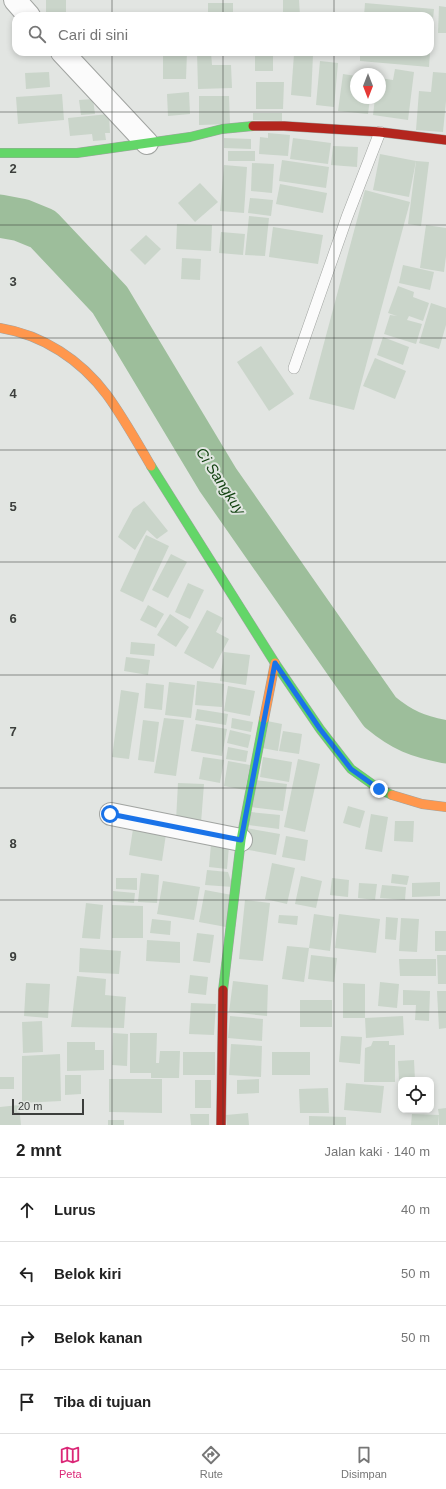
<!DOCTYPE html>
<html lang="id">
<meta charset="utf-8">
<style>
:root{--surface:#fff;--page:#f2f2f2;--text:#222;--muted:#767676;--line:#e0e0e0;--accent:#db2777}
body{margin:0;font-family:Arial,sans-serif;background:var(--page);color:var(--text)}
.controls{position:absolute;right:12px;bottom:12px;display:grid;overflow:hidden;border-radius:8px;box-shadow:0 2px 6px #0003}
.controls button{width:36px;height:36px;display:grid;place-items:center;padding:0;border:0;border-bottom:1px solid var(--line);background:var(--surface);color:var(--text);font:20px sans-serif}
.compass{position:absolute;left:350px;top:68px;width:36px;height:36px;border-radius:50%;background:var(--surface);box-shadow:0 2px 6px #0003;rotate:180deg}
.scale{position:absolute;left:12px;bottom:10px;width:72px;box-sizing:border-box;padding-left:4px;border:2px solid #3c3e3c;border-top:0;font-size:11px;line-height:14px;white-space:nowrap;color:#3c3e3c;-webkit-text-stroke:3px #e1e6e1;paint-order:stroke}
.stop{position:absolute;width:12px;height:12px;margin:-9px;border:3px solid #1a73e8;border-radius:50%;background:#fff}
.stop.end{background:#1a73e8;border-color:#fff;box-shadow:0 1px 4px #0008}
.list{margin:0;padding:0;list-style:none}
h2{display:flex;justify-content:space-between;align-items:center;height:52px;margin:0;padding:0 16px;font-size:17px}
h2 small{font-size:13px;font-weight:400;color:var(--muted)}
.list li{display:grid;grid-template-columns:26px 1fr auto;gap:12px;align-items:center;box-sizing:border-box;height:64px;padding:0 16px;border-top:1px solid var(--line)}
.list b{display:block;font-size:15px;white-space:nowrap}
.list em{font-size:13px;font-style:normal;color:var(--muted)}
.icon{flex:none;width:22px;height:22px;fill:none;stroke:currentColor;stroke-width:2;stroke-linecap:round;stroke-linejoin:round}
.map{position:relative;flex:none;width:446px;height:1125px;overflow:hidden}
.search{position:absolute;background:var(--surface);box-shadow:0 2px 6px #0003;left:12px;right:12px;top:12px;height:44px;display:flex;align-items:center;gap:10px;box-sizing:border-box;padding:0 14px;border-radius:12px;color:var(--muted);font-size:15px}
.sheet{height:308px;background:var(--surface)}
nav{display:flex;justify-content:space-around;align-items:center;box-sizing:border-box;height:56px;border-top:1px solid var(--line);background:var(--surface);font-size:11px;color:var(--muted)}
nav a{display:grid;justify-items:center;gap:2px}
nav .on{color:var(--accent)}
.map>svg:first-child{display:block}
.lines{fill:none;stroke-linecap:round;stroke-linejoin:round}
.river{stroke:#9dbe9b;stroke-width:43}
.building{fill:#cad5ca}
.lane-casing{stroke:#a1a4a1;stroke-width:12}
.street-casing{stroke:#a1a4a1;stroke-width:24}
.fast-casing{stroke:#a1a4a1;stroke-width:10}
.slow-casing{stroke:#a1a4a1;stroke-width:10}
.jam-casing{stroke:#a1a4a1;stroke-width:10}
.lane{stroke:#fbfbfb;stroke-width:11}
.street{stroke:#fbfbfb;stroke-width:22}
.fast{stroke:#63d668;stroke-width:9}
.slow{stroke:#ff974d;stroke-width:9}
.jam{stroke:#b3261e;stroke-width:9}
.route{stroke:#1a73e8;stroke-width:5}
.grid{fill:none;stroke:#3c3e3c;stroke-width:1;stroke-opacity:0.55}
.labels{text-anchor:middle;dominant-baseline:central;stroke-width:4;stroke-linejoin:round;paint-order:stroke}
.water-label{font-size:15px;font-style:italic;fill:#134312;stroke:#e1e6e1}
.grid-label{font-size:13px;text-anchor:middle;font-weight:bold;fill:#3c3e3c;stroke:#e1e6e1;stroke-width:4;stroke-linejoin:round;paint-order:stroke}
</style>
<div class="map">
<svg width="446" height="1125" viewBox="0 0 446 1125">
<rect width="100%" height="100%" fill="#e2e5e2"/>
<g class="lines">
<path class="river" d="M 0,216 L 21,220 L 43,229 L 110,300 L 218,480 L 380,712 C 403,731 417,736 446,742"/>
</g>
<g class="building">
<rect x="46" y="0" width="20" height="16"/>
<polygon points="283,0 299,0 300,16 283,16"/>
<rect x="208" y="3" width="25" height="13"/>
<polygon points="365,3 434,9 431,40 430,40 430,16 364,16"/>
<polygon points="439,6 446,7 446,33 438,33"/>
<polygon points="163,52 187,52 186,79 163,79"/>
<polygon points="197,52 211,52 212,65 231,65 232,88 198,89"/>
<polygon points="360,52 430,52 429,67 360,61"/>
<rect x="255" y="54" width="18" height="17"/>
<polygon points="294,54 313,55 311,97 291,95"/>
<polygon points="320,61 338,63 334,107 316,105"/>
<polygon points="395,69 414,72 408,120 373,115 375,98 380,98 380,78 393,80"/>
<polygon points="49,72 50,87 26,89 25,73"/>
<polygon points="433,72 446,73 446,101 443,132 416,130 419,91 431,92"/>
<polygon points="343,74 356,76 356,98 370,98 368,114 338,111"/>
<polygon points="256,82 284,82 283,109 256,109"/>
<polygon points="189,92 190,114 168,116 167,94"/>
<polygon points="62,94 64,120 18,124 16,97"/>
<polygon points="199,96 229,96 230,124 199,125"/>
<polygon points="93,99 95,114 81,115 79,100"/>
<polygon points="253,113 282,113 282,121 253,120"/>
<polygon points="109,114 110,133 105,133 106,140 93,141 92,134 70,136 68,118"/>
<polygon points="268,133 290,135 288,156 259,154 260,137 268,138"/>
<polygon points="224,138 251,139 251,149 224,148"/>
<polygon points="293,138 331,143 328,164 290,159"/>
<polygon points="333,146 358,147 357,167 331,165"/>
<rect x="228" y="151" width="27" height="10"/>
<polygon points="380,154 416,161 409,197 373,190"/>
<polygon points="282,160 329,167 326,188 279,181"/>
<polygon points="416,161 429,162 421,226 408,224"/>
<polygon points="252,163 274,164 272,193 251,191"/>
<polygon points="224,165 247,167 244,213 220,211"/>
<polygon points="200,183 218,202 195,222 178,203"/>
<polygon points="280,184 327,193 323,213 276,204"/>
<polygon points="365,190 410,202 354,410 309,399"/>
<polygon points="250,198 273,200 271,216 248,213"/>
<polygon points="249,216 269,218 265,256 245,255"/>
<polygon points="177,224 212,225 211,251 176,249"/>
<polygon points="426,225 446,228 446,256 444,272 420,268"/>
<polygon points="273,227 323,235 318,264 269,257"/>
<polygon points="221,232 245,234 243,255 219,253"/>
<polygon points="146,235 161,249 145,265 130,250"/>
<polygon points="182,258 201,259 200,280 181,279"/>
<polygon points="403,265 434,272 430,290 399,283"/>
<polygon points="398,286 414,292 413,297 429,303 423,321 409,316 407,320 422,324 416,344 384,334 390,315 397,316 388,313"/>
<polygon points="431,303 446,308 446,325 439,349 419,343"/>
<polygon points="383,337 409,347 403,365 377,355"/>
<polygon points="261,346 294,394 269,411 237,362"/>
<polygon points="375,358 406,371 395,399 363,386"/>
<polygon points="144,501 168,531 157,539 147,530 135,550 118,537 133,509"/>
<polygon points="146,535 169,546 143,602 120,591"/>
<polygon points="171,554 187,562 168,598 152,590"/>
<polygon points="188,583 204,590 190,619 175,612"/>
<polygon points="148,605 164,614 156,628 140,620"/>
<polygon points="207,610 223,618 216,632 229,639 213,669 184,653"/>
<polygon points="170,614 189,627 176,647 157,635"/>
<polygon points="131,642 155,644 154,656 130,654"/>
<polygon points="224,652 250,655 246,685 220,681"/>
<polygon points="126,657 150,660 148,675 124,671"/>
<polygon points="197,681 224,684 222,707 195,705"/>
<polygon points="169,682 195,685 191,718 165,715"/>
<polygon points="146,683 164,685 162,710 144,708"/>
<polygon points="228,686 255,691 250,716 224,711"/>
<polygon points="121,690 139,693 129,759 112,757"/>
<polygon points="197,709 228,714 226,725 195,720"/>
<polygon points="164,718 184,720 176,776 154,773"/>
<polygon points="232,718 253,722 251,732 231,728"/>
<polygon points="143,720 159,722 154,762 138,760"/>
<polygon points="267,721 282,724 278,751 262,748"/>
<polygon points="196,724 227,729 222,756 191,751"/>
<polygon points="230,730 251,735 248,748 227,743"/>
<polygon points="283,731 302,734 299,754 279,751"/>
<polygon points="228,747 248,751 246,762 226,759"/>
<polygon points="203,757 224,760 220,783 199,779"/>
<polygon points="263,757 292,762 289,782 260,777"/>
<polygon points="298,759 320,764 305,832 284,827"/>
<polygon points="228,761 250,765 245,790 224,786"/>
<polygon points="255,780 287,784 283,811 251,807"/>
<polygon points="178,783 204,784 201,823 176,821"/>
<polygon points="348,806 365,811 360,828 343,823"/>
<polygon points="250,812 280,815 279,829 248,825"/>
<polygon points="371,814 388,817 382,852 365,849"/>
<polygon points="395,821 414,821 413,842 394,841"/>
<polygon points="246,828 280,834 276,855 243,849"/>
<polygon points="133,829 166,834 162,861 129,855"/>
<polygon points="286,836 308,840 305,861 282,857"/>
<polygon points="211,844 229,846 227,869 209,867"/>
<polygon points="272,863 295,868 287,904 265,899"/>
<polygon points="207,870 228,872 233,887 205,885"/>
<polygon points="141,873 159,875 157,903 138,902"/>
<polygon points="392,874 409,876 407,885 391,883"/>
<polygon points="301,876 322,881 316,908 295,904"/>
<polygon points="116,878 137,878 137,890 116,889"/>
<polygon points="332,878 349,880 348,897 330,895"/>
<polygon points="163,881 200,887 194,920 157,914"/>
<polygon points="440,882 440,896 412,897 412,883"/>
<polygon points="359,883 377,884 375,900 358,898"/>
<polygon points="382,885 406,887 405,900 380,898"/>
<polygon points="205,890 232,895 226,927 199,922"/>
<polygon points="113,891 135,893 134,903 113,901"/>
<polygon points="245,900 270,903 263,961 239,959"/>
<polygon points="86,903 103,905 100,939 82,938"/>
<polygon points="112,905 143,906 143,938 112,938"/>
<polygon points="314,914 334,917 330,951 309,948 304,982 282,979 287,946 309,948"/>
<polygon points="339,914 380,919 376,953 335,948"/>
<polygon points="279,915 298,916 297,925 278,923"/>
<polygon points="386,917 398,918 396,940 385,939"/>
<polygon points="401,918 419,919 417,952 399,951"/>
<polygon points="152,919 171,921 170,935 150,933"/>
<rect x="435" y="931" width="11" height="20"/>
<polygon points="197,933 214,935 210,963 193,961"/>
<polygon points="147,940 180,942 180,963 146,961"/>
<polygon points="80,948 121,951 119,974 79,972"/>
<polygon points="311,955 337,958 334,982 308,979"/>
<polygon points="437,955 446,955 446,984 438,984"/>
<polygon points="399,959 436,959 436,976 400,976"/>
<polygon points="190,975 208,977 206,995 188,993"/>
<polygon points="77,976 106,979 105,995 126,997 124,1028 71,1027"/>
<polygon points="233,981 268,985 267,1016 229,1012"/>
<polygon points="380,982 399,984 397,1008 378,1006"/>
<polygon points="26,983 50,984 48,1018 24,1016"/>
<polygon points="343,983 365,984 365,1018 343,1018"/>
<polygon points="403,990 430,991 429,1021 415,1020 416,1005 403,1005"/>
<polygon points="437,991 446,991 446,1028 439,1029"/>
<rect x="300" y="1000" width="32" height="27"/>
<polygon points="191,1003 216,1004 214,1035 189,1034"/>
<polygon points="230,1016 263,1019 262,1041 228,1038"/>
<polygon points="403,1016 404,1035 366,1038 365,1018"/>
<polygon points="42,1021 43,1052 23,1053 22,1022"/>
<polygon points="113,1033 128,1034 127,1066 112,1065"/>
<polygon points="130,1033 157,1033 156,1063 159,1063 160,1051 180,1051 179,1078 151,1078 151,1073 130,1073"/>
<polygon points="341,1036 362,1037 360,1064 339,1062"/>
<polygon points="373,1041 389,1041 389,1045 395,1045 395,1082 364,1082 365,1048 371,1046"/>
<polygon points="67,1042 95,1042 95,1050 104,1050 104,1070 67,1071"/>
<polygon points="231,1044 262,1046 261,1077 229,1075"/>
<rect x="183" y="1052" width="32" height="23"/>
<rect x="272" y="1052" width="38" height="23"/>
<polygon points="60,1054 61,1101 22,1103 22,1056"/>
<polygon points="414,1060 415,1080 401,1080 401,1099 400,1099 398,1061"/>
<polygon points="65,1075 81,1075 81,1094 65,1095"/>
<rect x="0" y="1077" width="14" height="12"/>
<polygon points="109,1079 162,1079 162,1113 109,1112"/>
<polygon points="259,1079 259,1093 237,1094 237,1080"/>
<rect x="195" y="1080" width="16" height="28"/>
<polygon points="346,1083 384,1086 381,1113 344,1110"/>
<polygon points="328,1088 329,1113 300,1113 299,1089"/>
<polygon points="19,1105 21,1125 0,1125 0,1107"/>
<polygon points="446,1108 446,1125 439,1125 439,1115 438,1125 411,1125 412,1114 439,1115 438,1109"/>
<polygon points="248,1113 249,1125 227,1125 226,1115"/>
<polygon points="190,1114 209,1114 209,1125 191,1125"/>
<polygon points="309,1116 346,1117 346,1125 309,1125"/>
<rect x="108" y="1120" width="16" height="5"/>
</g>
<g class="lines">
<defs>
<polyline id="lane" points="294,368 347,217 380,132"/>
<g id="street">
<polyline points="15,0 29,16"/>
<polyline points="62,52 147,143"/>
<polyline points="111,814 241,840"/>
</g>
<g id="fast">
<polyline points="0,153 77,153 190,137 222,129 253,126"/>
<polyline points="151,466 275,663 320,729 351,769 379,789 392,795"/>
<polyline points="223,990 241,840 264,719"/>
</g>
<g id="slow">
<path d="M 0,328 C 43,335 81,360 107,395 C 123,417 137,442 151,466"/>
<polyline points="264,719 275,663"/>
<polyline points="392,795 422,804 446,807"/>
</g>
<g id="jam">
<polyline points="253,126 284,126 380,132 446,140"/>
<polyline points="221,1125 223,990"/>
</g>
</defs>
<use href="#lane" class="lane-casing"/>
<use href="#street" class="street-casing"/>
<use href="#fast" class="fast-casing"/>
<use href="#slow" class="slow-casing"/>
<use href="#jam" class="jam-casing"/>
<use href="#lane" class="lane"/>
<use href="#street" class="street"/>
<use href="#fast" class="fast"/>
<use href="#slow" class="slow"/>
<use href="#jam" class="jam"/>
</g>
<g class="lines">
<polyline class="route" points="110,814 241,840 275,663 320,729 351,769 379,789"/>
</g>
<path class="grid" d="M 112,0 L 112,16M 223,0 L 223,16M 334,0 L 334,16M 112,52 L 112,1125M 223,52 L 223,1125M 334,52 L 334,1125M 0,112 L 446,112M 0,225 L 446,225M 0,338 L 446,338M 0,450 L 446,450M 0,562 L 446,562M 0,675 L 446,675M 0,788 L 446,788M 0,900 L 446,900M 0,1012 L 446,1012"/>
<g class="labels">
<g class="water-label">
<text transform="translate(221 481) rotate(57)">Ci Sangkuy</text>
</g>
</g>
<g class="grid-label">
<text x="13" y="173">2</text>
<text x="13" y="286">3</text>
<text x="13" y="398">4</text>
<text x="13" y="511">5</text>
<text x="13" y="623">6</text>
<text x="13" y="736">7</text>
<text x="13" y="848">8</text>
<text x="13" y="961">9</text>
</g>
</svg>
<div class="controls">
<button><svg class="icon" aria-label="locate" viewBox="0 0 24 24"><circle cx="12" cy="12" r="6"/><path d="M12 2v4M12 18v4M2 12h4M18 12h4"/></svg></button>
</div>
<svg class="compass" viewBox="-18 -18 36 36"><path d="M0-13l5 13h-10z" fill="#e53935"/><path d="M0 13l5-13h-10z" fill="#767676"/></svg>
<div class="scale">20 m</div>
<div class="stop" style="left:110px;top:814px"></div>
<div class="stop end" style="left:379px;top:789px"></div>
<div class="search"><svg class="icon" aria-label="search" viewBox="0 0 24 24"><circle cx="10" cy="10" r="6"/><path d="M15 15l6 6"/></svg>Cari di sini</div>
</div>
<section class="sheet">
<h2>2 mnt<small>Jalan kaki · 140 m</small></h2>
<ul class="list">
<li><svg class="icon" aria-label="ahead" viewBox="0 0 24 24"><path d="M12 20V5M6 11l6-6 6 6"/></svg><div><b>Lurus</b></div><em>40 m</em></li>
<li><svg class="icon" aria-label="left" viewBox="0 0 24 24"><path d="M17 20v-9H6M10 6l-5 5 5 5"/></svg><div><b>Belok kiri</b></div><em>50 m</em></li>
<li><svg class="icon" aria-label="right" viewBox="0 0 24 24"><path d="M7 20v-9h11M14 6l5 5-5 5"/></svg><div><b>Belok kanan</b></div><em>50 m</em></li>
<li><svg class="icon" aria-label="arrive" viewBox="0 0 24 24"><path d="M6 21V4h12l-3 4 3 4H6"/></svg><div><b>Tiba di tujuan</b></div></li>
</ul>
</section>
<nav>
<a class="on"><svg class="icon" aria-label="map" viewBox="0 0 24 24"><path d="M3 6l6-2 6 2 6-2v14l-6 2-6-2-6 2zM9 4v14M15 6v14"/></svg>Peta</a>
<a><svg class="icon" aria-label="directions" viewBox="0 0 24 24"><path d="M12 3l9 9-9 9-9-9zM9 14v-3h6M13 9l2 2-2 2"/></svg>Rute</a>
<a><svg class="icon" aria-label="saved" viewBox="0 0 24 24"><path d="M7 4h10v16l-5-4-5 4z"/></svg>Disimpan</a>
</nav>
